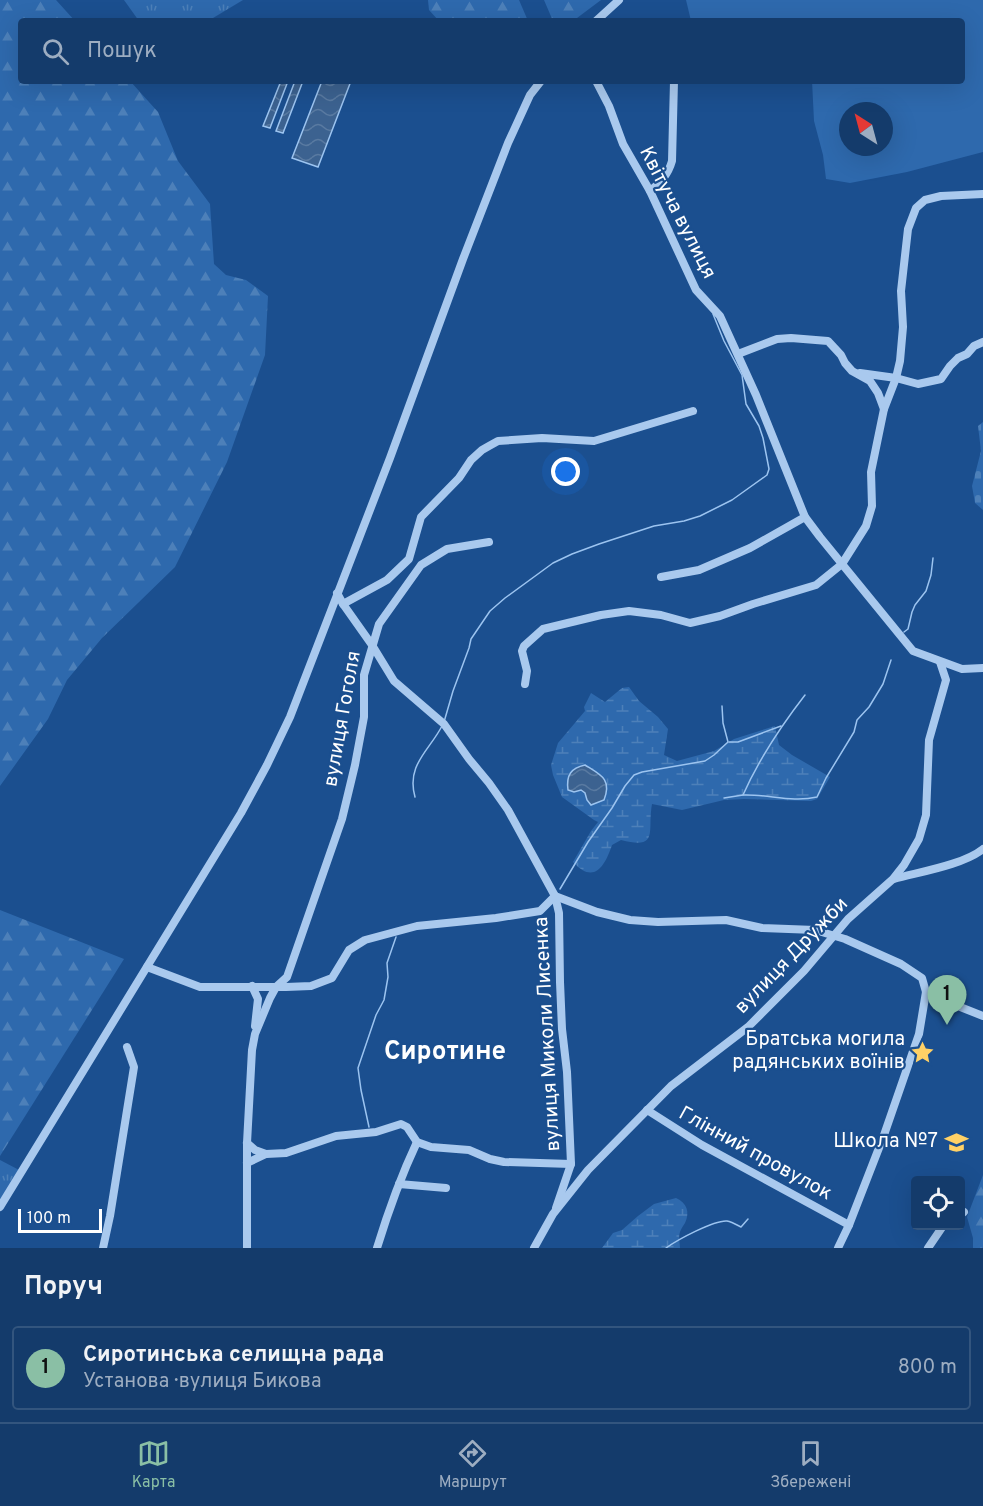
<!DOCTYPE html>
<html lang="uk">
<meta charset="utf-8">
<style>
:root{--surface:#143b6b;--page:#1d4271;--text:#f1f3f6;--muted:#9dadc1;--line:#33557e;--accent:#8abfa5}
body{margin:0;font-family:Overpass,sans-serif;background:var(--page);color:var(--text)}
.controls{position:absolute;right:18px;bottom:18px;display:grid;overflow:hidden;border-radius:6px;box-shadow:0 6px 24px #0002}
.controls button{width:54px;height:54px;display:grid;place-items:center;padding:0;border:0;border-bottom:2px solid var(--line);background:var(--surface);color:var(--text);font:30px sans-serif}
.compass{position:absolute;left:839px;top:102px;width:54px;height:54px;border-radius:50%;background:var(--surface);box-shadow:0 6px 24px #0002;rotate:324deg}
.scale{position:absolute;left:18px;bottom:15px;width:84px;box-sizing:border-box;padding-left:6px;border:3px solid #fff;border-top:0;font-size:16px;line-height:21px;white-space:nowrap;color:#fff;-webkit-text-stroke:4px #1b4f8f;paint-order:stroke}
.you{position:absolute;left:566px;top:472px;width:21px;height:21px;margin:-15px;border:4px solid #fff;border-radius:50%;background:#1a73e8;box-shadow:0 0 0 9px #1a73e833}
.badge{display:grid;place-items:center;width:39px;height:39px;border-radius:50%;background:var(--accent);color:#111;font-size:20px;font-weight:700}
.pin{position:absolute;translate:-50% -50px;filter:drop-shadow(0 2px 3px #0008)}
.pin::after{content:'';position:absolute;top:32px;width:21px;height:18px;background:inherit;clip-path:polygon(0 0,100% 0,50% 100%)}
.list{margin:0;padding:0;list-style:none}
h2{display:flex;justify-content:space-between;align-items:center;height:78px;margin:0;padding:0 24px;font-size:26px}
h2 small{font-size:20px;font-weight:400;color:var(--muted)}
.list li{display:grid;grid-template-columns:39px 1fr auto;gap:18px;align-items:center;box-sizing:border-box;height:84px;margin:0 12px 12px;padding:0 12px;border:2px solid var(--line);border-radius:6px}
.list b{display:block;font-size:22px;white-space:nowrap}
.list p{margin:0;font-size:20px;white-space:nowrap;color:var(--muted)}
.list em{font-size:20px;font-style:normal;color:var(--muted)}
.icon{flex:none;width:33px;height:33px;fill:none;stroke:currentColor;stroke-width:2;stroke-linecap:round;stroke-linejoin:round}
.map{position:relative;flex:none;width:983px;height:1248px;overflow:hidden}
.search{position:absolute;background:var(--surface);box-shadow:0 6px 24px #0002;left:18px;right:18px;top:18px;height:66px;display:flex;align-items:center;gap:15px;box-sizing:border-box;padding:0 21px;border-radius:6px;color:var(--muted);font-size:22px}
.sheet{height:174px;background:var(--surface)}
nav{display:flex;justify-content:space-around;align-items:center;box-sizing:border-box;height:84px;border-top:2px solid var(--line);background:var(--surface);font-size:16px;color:var(--muted)}
nav a{display:grid;justify-items:center;gap:3px}
nav .on{color:var(--accent)}
.map>svg:first-child{display:block}
.grass{fill:url(#grass-tufts)}
.forest{fill:url(#forest-firs)}
.wetland{fill:url(#wetland-marsh)}
.cemetery{fill:url(#cemetery-stones)}
.green{fill:#2e69ad;fill-rule:evenodd}
.water{fill:url(#water-waves);stroke:#9cc4f0;stroke-width:1.5}
.lines{fill:none;stroke-linecap:round;stroke-linejoin:round}
.stream{stroke:#9cc4f0;stroke-width:1.5}
.minor{stroke:#a9c9ee;stroke-width:8}
.labels{text-anchor:middle;dominant-baseline:central;stroke-width:4.5;stroke-linejoin:round;paint-order:stroke}
.street-label{font-size:20px;fill:#fff;stroke:#1b4f8f}
.poi-label{font-size:20px;fill:#fff;stroke:#1b4f8f;text-anchor:end}
.district-label{font-size:26px;font-weight:bold;fill:#fff;stroke:#1b4f8f}
</style>
<div class="map">
<svg width="983" height="1248" viewBox="0 0 983 1248">
<defs>
<pattern id="grass-tufts" width="24" height="20" patternUnits="userSpaceOnUse" patternTransform="scale(1.5)"><rect width="24" height="20" fill="#2e69ad"/><path d="M3 7l-1-3M5 7V3M7 7l1-3M15 17l-1-3M17 17v-4M19 17l1-3" fill="none" stroke="#4d80b9"/></pattern>
<pattern id="forest-firs" width="22" height="20" patternUnits="userSpaceOnUse" patternTransform="scale(1.5)"><rect width="22" height="20" fill="#2e69ad"/><path d="M5 1l3.5 6h-7zM16 11l3.5 6h-7z" fill="#4d80b9"/></pattern>
<pattern id="wetland-marsh" width="20" height="14" patternUnits="userSpaceOnUse" patternTransform="scale(1.5)"><rect width="20" height="14" fill="#2e69ad"/><path d="M1 5h8M5 5V1M11 12h8M15 12V8" fill="none" stroke="#4d80b9"/></pattern>
<pattern id="cemetery-stones" width="16" height="16" patternUnits="userSpaceOnUse" patternTransform="scale(1.5)"><rect width="16" height="16" fill="#2e69ad"/><path d="M2 7V4a2 2 0 0 1 4 0v3zM10 15v-3a2 2 0 0 1 4 0v3z" fill="#4d80b9"/></pattern>
<pattern id="water-waves" width="16" height="10" patternUnits="userSpaceOnUse" patternTransform="scale(1.5)"><rect width="16" height="10" fill="#3c6290"/><path d="M0 5q4-4 8 0t8 0" fill="none" stroke="#597aa1"/></pattern>
</defs>
<rect width="100%" height="100%" fill="#1b4f8f"/>
<g class="grass">
<polygon points="124,0 243,0 208,21 139,21"/>
<polygon points="0,1160 21,1171 0,1202"/>
</g>
<g class="forest">
<polygon points="0,0 56,0 75,21 21,21 21,81 130,81 158,112 178,161 210,204 214,264 226,275 246,280 268,296 265,355 227,462 175,567 102,638 67,680 48,719 0,786"/>
<polygon points="428,0 519,0 528,21 439,21 429,10"/>
<polygon points="544,0 601,0 577,18 575,21 553,21"/>
<polygon points="0,910 124,959 0,1156"/>
<polygon points="983,1175 983,1248 973,1248 973,1238 967,1217"/>
</g>
<g class="wetland">
<path d="M 629,687 L 639,701 L 658,717 L 668,729 L 664,755 L 677,761 L 714,751 L 734,739 L 775,726 L 779,745 L 792,755 L 830,777 L 817,799 L 811,801 L 744,799 L 724,800 L 682,810 L 652,804 C 647,831 660,850 621,840 L 612,845 C 605,866 594,885 573,862 L 591,831 L 598,822 L 594,820 L 562,797 L 553,775 L 551,765 L 558,743 L 585,711 L 584,707 L 591,693 L 605,702 L 622,688 Z"/>
<path d="M 676,1198 C 687,1203 690,1212 685,1223 C 683,1226 681,1229 680,1232 C 678,1237 680,1243 680,1248 L 602,1248 L 613,1233 L 622,1230 L 638,1216 L 654,1204 Z"/>
</g>
<polygon class="cemetery" points="983,422 983,510 975,503 972,486 981,451 978,426"/>
<path class="green" d="M 686,0 L 983,0 L 983,152 L 907,172 L 850,183 L 826,179 L 823,155 L 814,121 L 812,81 L 962,81 L 962,21 L 691,21 ZM 848,111 L 884,111 L 884,147 L 848,147 Z"/>
<g class="water">
<polygon points="281,81 288,81 270,128 263,126"/>
<polygon points="295,81 303,81 283,133 276,131"/>
<polygon points="322,81 351,81 318,167 292,158"/>
<path d="M 585,765 C 601,775 612,779 604,800 L 591,805 L 587,800 L 585,793 L 581,790 L 574,792 L 568,790 C 566,775 571,768 585,765 Z"/>
</g>
<g class="lines">
<g class="stream">
<polyline points="904,632 908,629 912,612 915,605 926,591 931,575 933,558"/>
<polyline points="444,722 453,691 469,648 471,639 490,611 505,598 553,563 572,554 599,544 654,526 684,521 700,516 732,500 767,475 769,469 763,438 759,426 746,404 742,375 724,341 713,314"/>
<polyline points="729,742 738,742 781,726"/>
<path d="M 743,795 C 759,759 781,726 805,695"/>
<path d="M 415,797 C 406,765 429,751 442,726"/>
<path d="M 724,798 C 730,797 737,796 743,795 C 768,794 792,803 817,797 L 826,778 L 854,732 L 857,720 L 869,707 L 883,684 L 891,660"/>
<polyline points="560,889 588,842 612,808 625,786 634,775 642,772 705,761 714,755 728,742 723,723 722,706"/>
<polyline points="369,1127 361,1090 358,1068 376,1015 384,1000 388,977 387,963 396,937"/>
<path d="M 666,1248 C 677,1240 714,1220 727,1221 C 732,1222 737,1225 741,1227 L 748,1219"/>
</g>
<g class="minor">
<polyline points="596,21 619,0"/>
<polyline points="596,81 609,106 623,144 650,191 696,290 720,316 756,395 805,517 820,537 913,651 962,669 983,668"/>
<path d="M 650,191 C 661,182 668,175 672,161 L 674,81"/>
<polyline points="860,373 896,378 918,384 941,379 950,366 958,358 967,354 974,346 983,342"/>
<polyline points="884,409 896,378 900,361 903,327 901,291 908,229 916,208 925,200 941,196 983,194"/>
<polyline points="661,577 699,570 750,548 805,517"/>
<polyline points="337,593 343,604 372,645 394,681 444,724 469,759 489,783 508,810 555,896 559,913 560,982 562,1029 567,1072 571,1164 556,1208"/>
<polyline points="343,604 387,580 409,559 421,517 459,478 471,460 482,450 489,446 498,441 542,438 594,441 693,411"/>
<polyline points="525,684 527,671 522,651 524,646 543,629 601,615 629,611 661,615 690,623 720,616 753,604 816,585 842,564 866,526 872,506 871,472 884,409 878,393 870,381 852,371 845,363 841,355 828,341 791,338 777,339 738,354"/>
<path d="M 894,879 C 919,872 963,865 983,849"/>
<polyline points="555,896 597,912 630,920 658,922 726,920 762,928 815,930 845,939 901,964 922,978 926,992 935,997 983,1016"/>
<polyline points="147,967 200,987 286,987 311,986 332,978 349,950 365,940 417,926 496,918 540,911 555,896"/>
<polyline points="252,986 258,999 255,1026"/>
<polyline points="647,1110 702,1145 849,1225"/>
<polyline points="247,1143 255,1150 266,1154"/>
<polyline points="247,1163 266,1154 286,1153 336,1136 376,1132 401,1124 407,1127 417,1142 431,1147 469,1150 490,1159 504,1162 571,1164"/>
<polyline points="399,1184 446,1188"/>
<polyline points="0,1207 241,813 267,765 290,717 390,458 463,259 508,143 530,95 541,81"/>
<polyline points="960,1215 964,1212"/>
<polyline points="103,1248 110,1216 134,1067 127,1047"/>
<polyline points="247,1248 247,1143 252,1050 255,1034 270,998 276,987 287,977 342,819 355,765 364,717 364,675 379,624 421,565 447,549 489,542"/>
<path d="M 377,1248 C 388,1212 401,1176 417,1142"/>
<polyline points="534,1248 553,1214 588,1170 671,1086 748,1027 804,971 848,919 893,879 904,865 919,839 926,815 929,740 946,680 940,662"/>
<polyline points="838,1248 849,1225 884,1135 919,1034 926,992"/>
<polyline points="928,1248 943,1226"/>
</g>
</g>
<defs>
<symbol id="sight-bare" viewBox="-9 -9 18 18"><path d="M0-6L1.8-2.2L6-1.7L2.9 1.2L3.7 5.4L0 3.3L-3.7 5.4L-2.9 1.2L-6-1.7L-1.8-2.2Z" fill="#ffd166" stroke="#1b4f8f" stroke-width="2.5" paint-order="stroke"/></symbol>
<symbol id="school-bare" viewBox="-9 -9 18 18"><path d="M0-5L7-2L0 1L-7-2ZM-4 1L0 2.5L4 1V4Q0 6-4 4Z" fill="#ffd166" stroke="#1b4f8f" stroke-width="2.5" paint-order="stroke"/></symbol>
</defs>
<g fill-rule="evenodd">
<use href="#sight-bare" x="906" y="1036" width="33" height="33"/>
<use href="#school-bare" x="940" y="1126" width="33" height="33"/>
</g>
<g class="labels">
<g class="street-label">
<text transform="translate(677 213) rotate(63)">Квітуча вулиця</text>
<text transform="translate(343 719) rotate(-80)">вулиця Гоголя</text>
<text transform="translate(792 956) rotate(-46)">вулиця Дружби</text>
<text transform="translate(548 1034) rotate(-93)">вулиця Миколи Лисенка</text>
<text transform="translate(755 1154) rotate(29)">Глінний провулок</text>
</g>
<g class="poi-label">
<text x="905" y="1040">Братська могила<tspan x="905" dy="23">радянських воїнів</tspan></text>
<text x="938" y="1142">Школа №7</text>
</g>
<g class="district-label">
<text x="445" y="1052">Сиротине</text>
</g>
</g>
</svg>
<div class="controls">
<button><svg class="icon" aria-label="locate" viewBox="0 0 24 24"><circle cx="12" cy="12" r="6"/><path d="M12 2v4M12 18v4M2 12h4M18 12h4"/></svg></button>
</div>
<svg class="compass" viewBox="-18 -18 36 36"><path d="M0-13l5 13h-10z" fill="#e53935"/><path d="M0 13l5-13h-10z" fill="#9dadc1"/></svg>
<div class="scale">100 m</div>
<div class="you"></div>
<div class="pin badge" style="left:947px;top:1025px">1</div>
<div class="search"><svg class="icon" aria-label="search" viewBox="0 0 24 24"><circle cx="10" cy="10" r="6"/><path d="M15 15l6 6"/></svg>Пошук</div>
</div>
<section class="sheet">
<h2>Поруч<small></small></h2>
<ul class="list">
<li><span class="badge">1</span><div><b>Сиротинська селищна рада</b><p>Установа · вулиця Бикова</p></div><em>800 m</em></li>
</ul>
</section>
<nav>
<a class="on"><svg class="icon" aria-label="map" viewBox="0 0 24 24"><path d="M3 6l6-2 6 2 6-2v14l-6 2-6-2-6 2zM9 4v14M15 6v14"/></svg>Карта</a>
<a><svg class="icon" aria-label="directions" viewBox="0 0 24 24"><path d="M12 3l9 9-9 9-9-9zM9 14v-3h6M13 9l2 2-2 2"/></svg>Маршрут</a>
<a><svg class="icon" aria-label="saved" viewBox="0 0 24 24"><path d="M7 4h10v16l-5-4-5 4z"/></svg>Збережені</a>
</nav>
